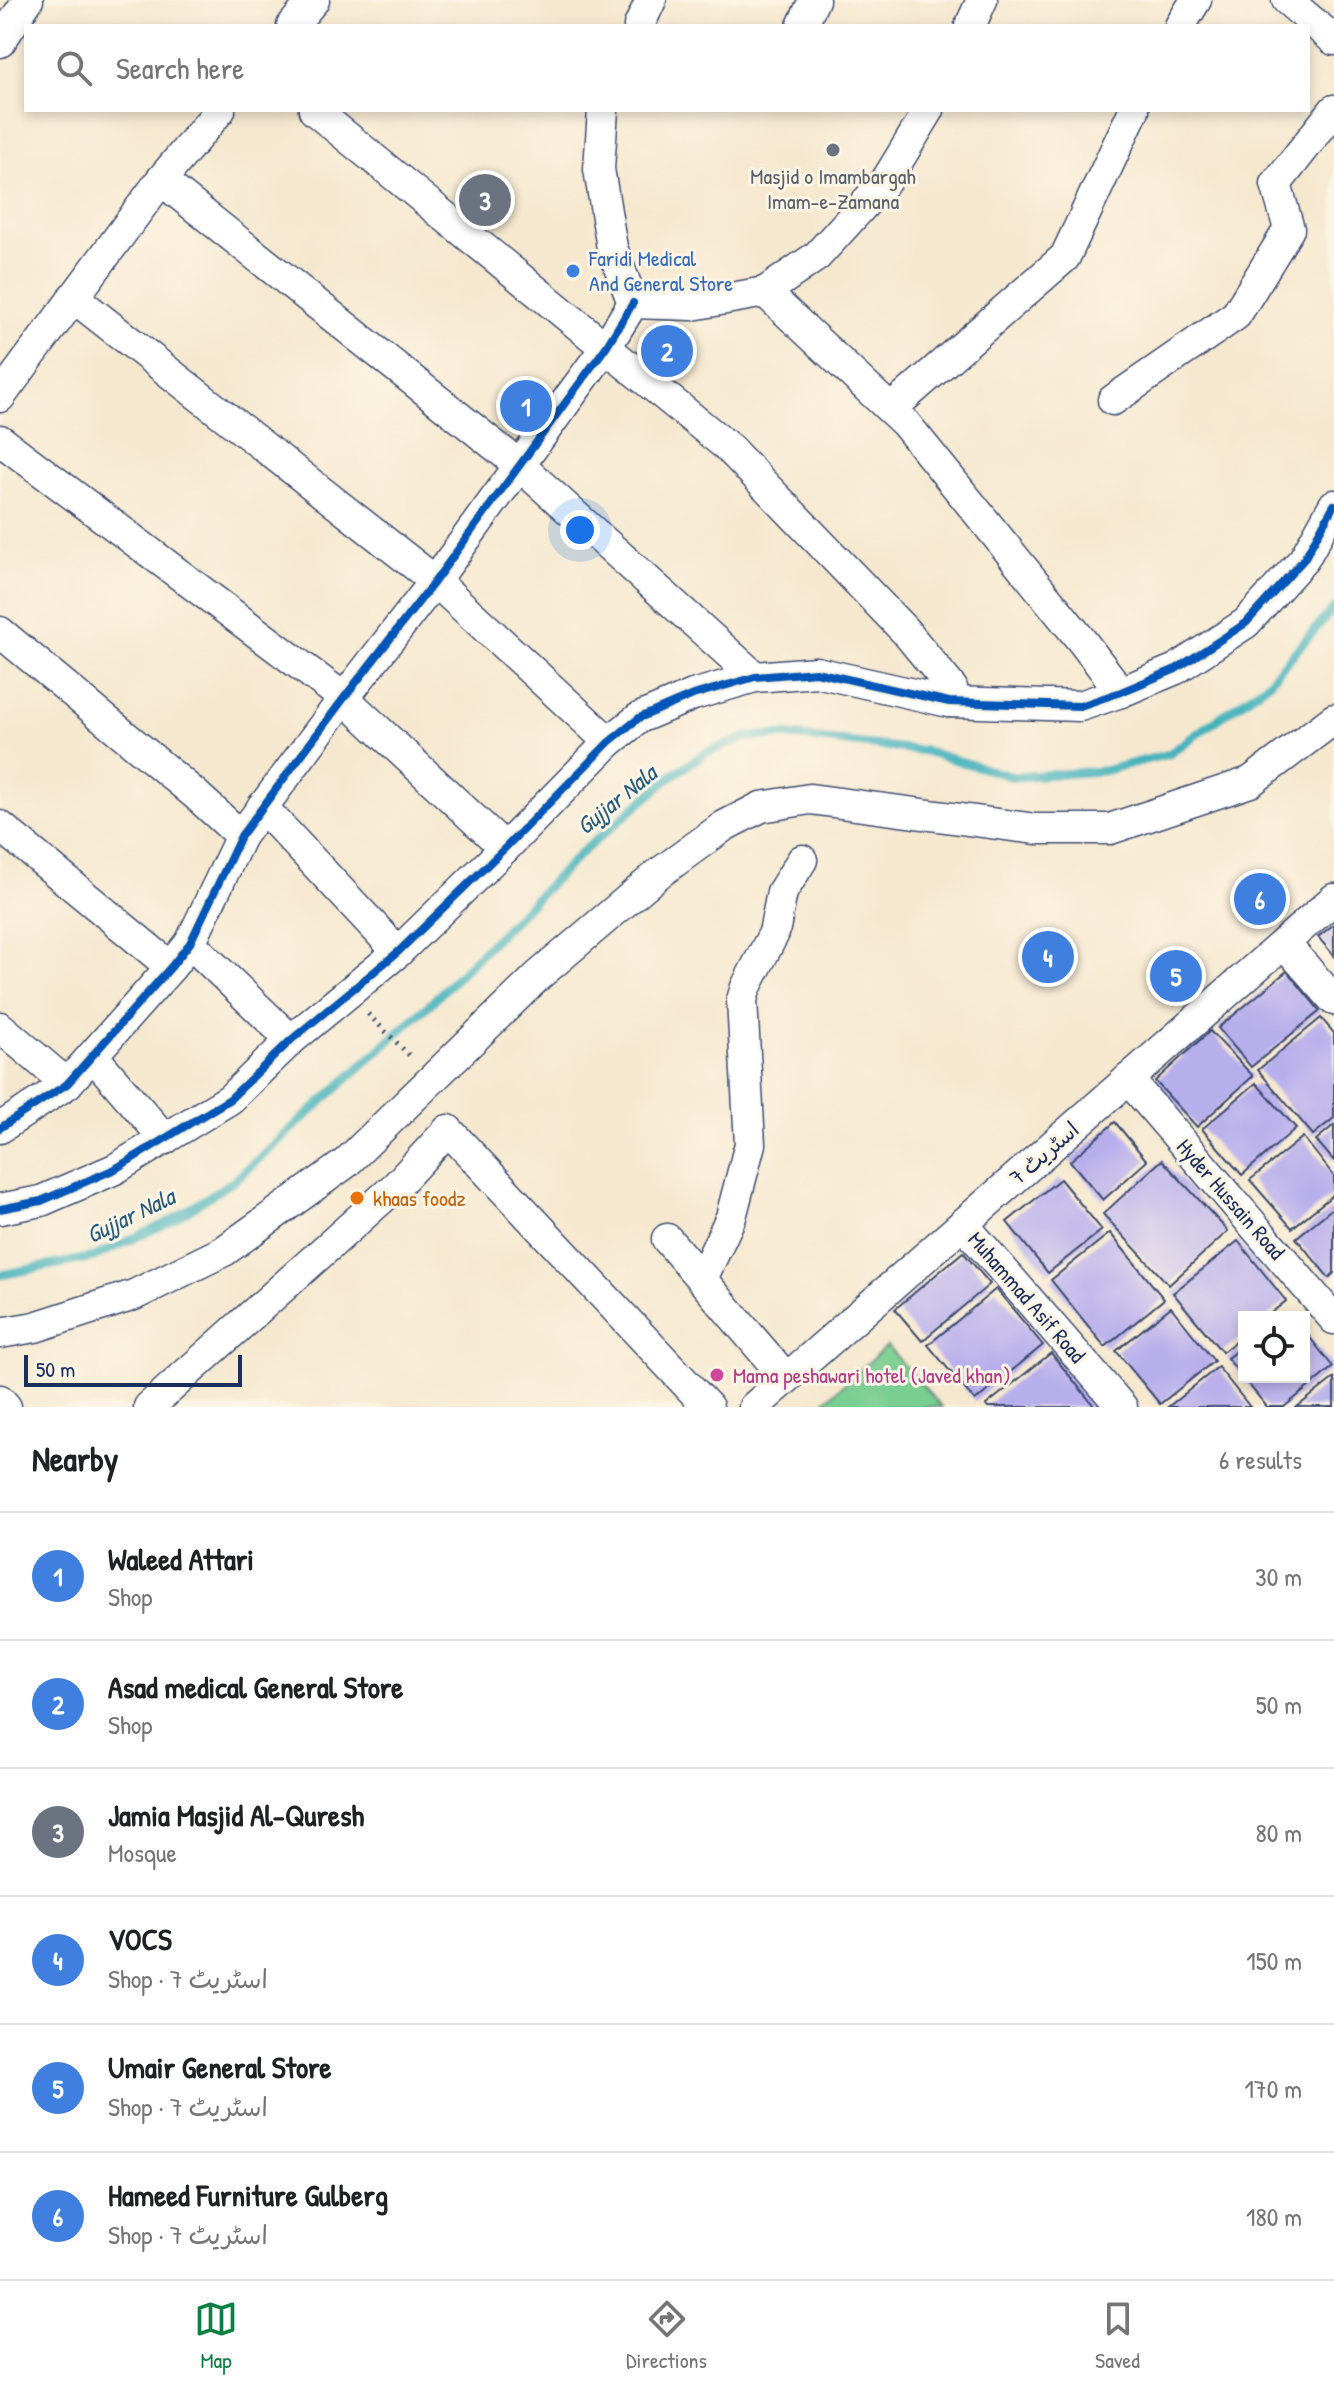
<!DOCTYPE html>
<meta charset="utf-8">
<style>
:root{--surface:#fff;--page:#f6f6f6;--text:#202124;--muted:#757577;--line:#e0e0e0;--accent:#0b8043}
body{margin:0;font-family:"Patrick Hand","Playpen Sans Arabic",sans-serif;background:var(--page);color:var(--text)}
.controls{position:absolute;right:24px;bottom:24px;display:grid;overflow:hidden;border-radius:0px;box-shadow:0 4px 12px #0003}
.controls button{width:72px;height:72px;display:grid;place-items:center;padding:0;border:0;border-bottom:2px solid var(--line);background:var(--surface);color:var(--text);font:40px sans-serif}
.scale{position:absolute;left:24px;bottom:20px;width:218px;box-sizing:border-box;padding-left:8px;border:4px solid #1b2f5e;border-top:0;font-size:22px;line-height:28px;white-space:nowrap;color:#1b2f5e;-webkit-text-stroke:6px #fcf5e5;paint-order:stroke}
.you{position:absolute;left:580px;top:530px;width:28px;height:28px;margin:-20px;border:6px solid #fff;border-radius:50%;background:#1a73e8;box-shadow:0 0 0 12px #1a73e833}
.badge{display:grid;place-items:center;width:52px;height:52px;border-radius:50%;background:var(--accent);color:#fff;font-size:26px;font-weight:700}
.pin{position:absolute;translate:-50% -50%;border:4px solid #fff;box-shadow:0 2px 8px #0006}
.list{margin:0;padding:0;list-style:none}
h2{display:flex;justify-content:space-between;align-items:center;height:104px;margin:0;padding:0 32px;font-size:34px}
h2 small{font-size:26px;font-weight:400;color:var(--muted)}
.list li{display:grid;grid-template-columns:52px 1fr auto;gap:24px;align-items:center;box-sizing:border-box;height:128px;padding:0 32px;border-top:2px solid var(--line)}
.list b{display:block;font-size:30px;white-space:nowrap}
.list p{margin:0;font-size:26px;white-space:nowrap;color:var(--muted)}
.list em{font-size:26px;font-style:normal;color:var(--muted)}
.icon{flex:none;width:44px;height:44px;fill:none;stroke:currentColor;stroke-width:2;stroke-linecap:round;stroke-linejoin:round}
.map{position:relative;flex:none;width:1334px;height:1407px;overflow:hidden}
.search{position:absolute;background:var(--surface);box-shadow:0 4px 12px #0003;left:24px;right:24px;top:24px;height:88px;display:flex;align-items:center;gap:20px;box-sizing:border-box;padding:0 28px;border-radius:0px;color:var(--muted);font-size:30px}
.sheet{height:872px;background:var(--surface)}
nav{display:flex;justify-content:space-around;align-items:center;box-sizing:border-box;height:112px;border-top:2px solid var(--line);background:var(--surface);font-size:22px;color:var(--muted)}
nav a{display:grid;justify-items:center;gap:4px}
nav .on{color:var(--accent)}
.map>svg:first-child{display:block}
.green{fill:#79ce91;stroke:#4a7e78;stroke-width:2}
.lines{fill:none;stroke-linecap:round;stroke-linejoin:round}
.stream{stroke:#41b1bb;stroke-width:9}
.building{fill:#b7aeec}
.minor-casing{stroke:#3c4b6f;stroke-width:33}
.path{stroke:#3c4b6f;stroke-width:5;stroke-dasharray:2 6;stroke-linecap:butt}
.minor{stroke:#fff;stroke-width:30}
.cycleway-casing{stroke:#fcf5e5;stroke-width:13}
.cycleway{stroke:#0057b8;stroke-width:8}
.worship-dot{fill:#6b7280;stroke:#fcf5e5;stroke-width:3}
.shop-dot{fill:#3f7fe0;stroke:#fcf5e5;stroke-width:3}
.food-dot{fill:#e8710a;stroke:#fcf5e5;stroke-width:3}
.hotel-dot{fill:#d1479c;stroke:#fcf5e5;stroke-width:3}
.labels{text-anchor:middle;dominant-baseline:central;stroke-width:6;stroke-linejoin:round;paint-order:stroke}
.worship-label{font-size:22px;fill:#5b616d;stroke:#fcf5e5}
.shop-label{font-size:22px;fill:#366cbe;stroke:#fcf5e5;text-anchor:start}
.street-label{font-size:22px;fill:#1b2f5e;stroke:#fcf5e5}
.food-label{font-size:22px;fill:#c56008;stroke:#fcf5e5;text-anchor:start}
.hotel-label{font-size:22px;fill:#b23c85;stroke:#fcf5e5;text-anchor:start}
.water-label{font-size:24px;font-style:italic;fill:#285c7f;stroke:#fcf5e5}
</style>
<div class="map">
<svg width="1334" height="1407" viewBox="0 0 1334 1407">
<rect width="100%" height="100%" fill="#fcf5e5"/>
<filter id="ink" filterUnits="userSpaceOnUse"><feTurbulence type="fractalNoise" baseFrequency=".0125" numOctaves="2"/><feDisplacementMap in="SourceGraphic" scale="16" xChannelSelector="R" yChannelSelector="G"/><feConvolveMatrix kernelMatrix="1 2 1 2 8 2 1 2 1" color-interpolation-filters="sRGB"/></filter>
<filter id="wash" filterUnits="userSpaceOnUse"><feTurbulence type="fractalNoise" baseFrequency=".006" numOctaves="4" result="noise"/><feDisplacementMap in="SourceGraphic" scale="32" xChannelSelector="R" yChannelSelector="G"/><feGaussianBlur stdDeviation="1.8" result="paint"/><feColorMatrix in="noise" values="0 0 0 0 0 0 0 0 0 0 0 0 0 0 0 0 0 1.4 0 .05"/><feComposite in="paint" operator="in"/></filter>
<g filter="url(#wash)">
<rect width="100%" height="100%" fill="#f6e8cf"/>
<polygon class="green" points="887,1346 942,1407 818,1407"/>
<g class="lines">
<polyline class="stream" points="0,1275 94,1257 171,1221 235,1180 432,1002 582,852 673,775 705,753 747,737 784,735 925,751 1013,777 1103,771 1169,754 1267,684 1334,608"/>
</g>
<g id="blocks">
<g class="building">
<polygon points="1334,924 1334,956 1318,937"/>
<polygon points="1287,971 1320,1011 1251,1067 1218,1028"/>
<polygon points="1321,1018 1334,1033 1334,1118 1313,1135 1258,1070"/>
<polygon points="1210,1031 1253,1076 1197,1127 1155,1081"/>
<polygon points="1256,1083 1296,1128 1242,1175 1202,1129"/>
<polygon points="1115,1122 1147,1161 1103,1200 1070,1161"/>
<polygon points="1334,1125 1334,1161 1316,1140"/>
<polygon points="1303,1137 1334,1176 1334,1194 1292,1228 1250,1180"/>
<polygon points="1162,1160 1228,1231 1169,1285 1103,1214"/>
<polygon points="1060,1179 1102,1230 1048,1273 1007,1222"/>
<polygon points="1334,1207 1334,1273 1329,1278 1296,1238"/>
<polygon points="1110,1233 1164,1299 1105,1347 1051,1280"/>
<polygon points="1238,1241 1286,1301 1266,1317 1244,1317 1244,1335 1222,1352 1173,1293"/>
<polygon points="963,1252 990,1284 922,1341 895,1309"/>
<polygon points="996,1289 1043,1345 975,1401 928,1345"/>
<polygon points="1171,1307 1214,1361 1160,1404 1116,1351"/>
<polygon points="1304,1330 1333,1367 1284,1407 1267,1407 1227,1358 1244,1345 1244,1377 1304,1377"/>
<polygon points="1051,1353 1095,1407 987,1407 986,1405"/>
<polygon points="1218,1367 1250,1407 1168,1407"/>
<polygon points="1334,1378 1334,1407 1297,1407"/>
</g>
</g>
</g>
<g filter="url(#ink)">
<use href="#blocks" fill-opacity="0" stroke="#3c4b6f" stroke-width="2"/>
<g class="lines">
<defs>
<g id="minor">
<polyline points="1287,0 1334,40"/>
<polyline points="292,26 314,0"/>
<polyline points="639,26 651,0"/>
<polyline points="802,26 814,0"/>
<polyline points="970,26 982,0"/>
<polyline points="1180,26 1196,0"/>
<polyline points="0,42 28,0"/>
<polyline points="314,110 729,448 906,632 952,688 949,702"/>
<polyline points="603,110 599,169 612,248 633,303"/>
<polyline points="161,180 518,464 755,677"/>
<polyline points="765,292 905,423 1082,641 1121,692"/>
<polyline points="73,297 435,581 609,742"/>
<polyline points="633,303 692,305 765,292 817,256 887,179 929,110"/>
<polyline points="0,397 161,180 220,110"/>
<polyline points="1113,400 1236,315 1289,229 1276,184 1334,110"/>
<polyline points="891,409 1065,257 1134,110"/>
<polyline points="0,440 344,698 505,848"/>
<polyline points="0,632 195,794 241,836"/>
<polyline points="262,807 398,952"/>
<polyline points="0,826 171,967"/>
<polyline points="190,943 291,1040"/>
<polyline points="1284,943 1334,1000"/>
<polyline points="0,1027 67,1084"/>
<polyline points="93,1056 165,1139"/>
<polyline points="1128,1079 1334,1319"/>
<polyline points="0,1128 67,1084 171,967 190,943 241,836 344,698 435,581 606,347 633,303"/>
<polyline points="0,1209 41,1201 115,1169 230,1099 291,1040 398,952 505,848 609,742 639,718 693,695 755,677 816,672 949,702 1080,706 1121,692 1176,669 1246,623 1304,559 1334,505"/>
<polyline points="963,1224 1122,1407"/>
<polyline points="667,1239 786,1378"/>
<polyline points="702,1279 731,1217 750,1144 742,1000 746,987 774,933 782,892 802,860"/>
<polyline points="0,1333 35,1327 134,1295 224,1251 346,1163 539,975 658,874 724,826 761,807 810,799 1036,829 1110,829 1250,782 1334,719"/>
<polyline points="0,1400 6,1407"/>
<polyline points="149,1407 396,1186 448,1130 708,1407"/>
<polyline points="754,1407 1334,899"/>
</g>
</defs>
<use href="#minor" class="minor-casing"/>
<polyline class="path" points="368,1014 412,1058"/>
<use href="#minor" class="minor"/>
<defs>
<g id="cycleway">
<polyline points="0,1128 67,1084 171,967 190,943 241,836 344,698 435,581 606,347 633,303"/>
<polyline points="0,1209 41,1201 115,1169 230,1099 291,1040 398,952 505,848 609,742 639,718 693,695 755,677 816,672 949,702 1080,706 1121,692 1176,669 1246,623 1304,559 1334,505"/>
</g>
</defs>
<use href="#cycleway" class="cycleway-casing"/>
<use href="#cycleway" class="cycleway"/>
</g>
</g>
<circle class="worship-dot" cx="833" cy="150" r="8"/>
<circle class="shop-dot" cx="573" cy="271" r="8"/>
<circle class="food-dot" cx="357" cy="1198" r="8"/>
<circle class="hotel-dot" cx="717" cy="1375" r="8"/>
<g class="labels">
<g class="worship-label">
<text x="833" y="176">Masjid o Imambargah<tspan x="833" dy="25">Imam-e-Zamana</tspan></text>
</g>
<g class="shop-label">
<text x="589" y="258">Faridi Medical<tspan x="589" dy="25">And General Store</tspan></text>
</g>
<g class="street-label">
<text transform="translate(1044 1153) rotate(-41)">اسٹریٹ 7</text>
<text transform="translate(1231 1199) rotate(49)">Hyder Hussain Road</text>
<text transform="translate(1027 1297) rotate(49)">Muhammad Asif Road</text>
</g>
<g class="food-label">
<text x="373" y="1198">khaas foodz</text>
</g>
<g class="hotel-label">
<text x="733" y="1375">Mama peshawari hotel (Javed khan)</text>
</g>
<g class="water-label">
<text transform="translate(616 799) rotate(-39)">Gujjar Nala</text>
<text transform="translate(130 1215) rotate(-26)">Gujjar Nala</text>
</g>
</g>
</svg>
<div class="controls">
<button><svg class="icon" aria-label="locate" viewBox="0 0 24 24"><circle cx="12" cy="12" r="6"/><path d="M12 2v4M12 18v4M2 12h4M18 12h4"/></svg></button>
</div>
<div class="scale">50 m</div>
<div class="you"></div>
<div class="pin badge" style="left:526px;top:406px;background:#3f7fe0">1</div>
<div class="pin badge" style="left:667px;top:351px;background:#3f7fe0">2</div>
<div class="pin badge" style="left:485px;top:200px;background:#6b7280">3</div>
<div class="pin badge" style="left:1048px;top:957px;background:#3f7fe0">4</div>
<div class="pin badge" style="left:1176px;top:976px;background:#3f7fe0">5</div>
<div class="pin badge" style="left:1260px;top:899px;background:#3f7fe0">6</div>
<div class="search"><svg class="icon" aria-label="search" viewBox="0 0 24 24"><circle cx="10" cy="10" r="6"/><path d="M15 15l6 6"/></svg>Search here</div>
</div>
<section class="sheet">
<h2>Nearby<small>6 results</small></h2>
<ul class="list">
<li><span class="badge" style="background:#3f7fe0">1</span><div><b>Waleed Attari</b><p>Shop</p></div><em>30 m</em></li>
<li><span class="badge" style="background:#3f7fe0">2</span><div><b>Asad medical General Store</b><p>Shop</p></div><em>50 m</em></li>
<li><span class="badge" style="background:#6b7280">3</span><div><b>Jamia Masjid Al-Quresh</b><p>Mosque</p></div><em>80 m</em></li>
<li><span class="badge" style="background:#3f7fe0">4</span><div><b>VOCS</b><p>Shop · اسٹریٹ 7</p></div><em>150 m</em></li>
<li><span class="badge" style="background:#3f7fe0">5</span><div><b>Umair General Store</b><p>Shop · اسٹریٹ 7</p></div><em>170 m</em></li>
<li><span class="badge" style="background:#3f7fe0">6</span><div><b>Hameed Furniture Gulberg</b><p>Shop · اسٹریٹ 7</p></div><em>180 m</em></li>
</ul>
</section>
<nav>
<a class="on"><svg class="icon" aria-label="map" viewBox="0 0 24 24"><path d="M3 6l6-2 6 2 6-2v14l-6 2-6-2-6 2zM9 4v14M15 6v14"/></svg>Map</a>
<a><svg class="icon" aria-label="directions" viewBox="0 0 24 24"><path d="M12 3l9 9-9 9-9-9zM9 14v-3h6M13 9l2 2-2 2"/></svg>Directions</a>
<a><svg class="icon" aria-label="saved" viewBox="0 0 24 24"><path d="M7 4h10v16l-5-4-5 4z"/></svg>Saved</a>
</nav>
